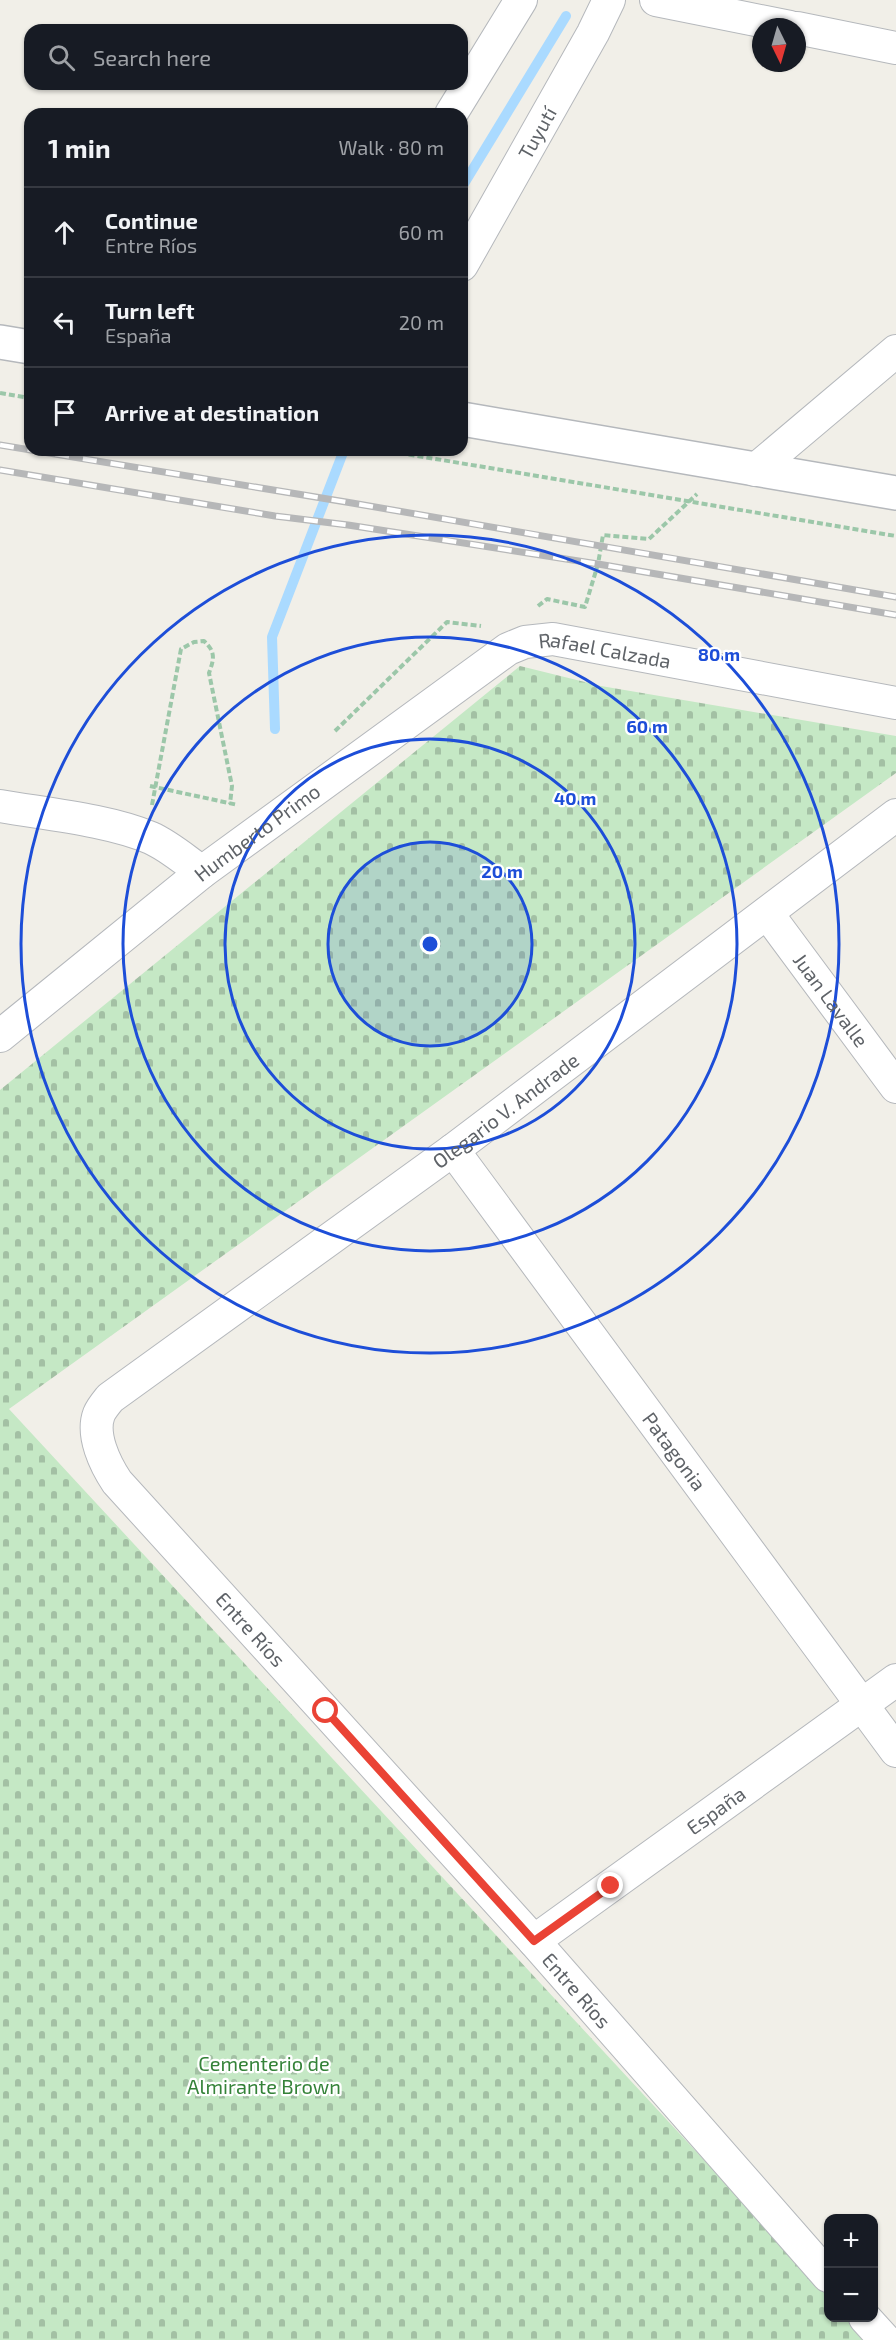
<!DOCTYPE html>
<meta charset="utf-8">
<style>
:root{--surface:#171b24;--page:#242831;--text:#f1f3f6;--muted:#9ea1a6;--line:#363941}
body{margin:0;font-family:"Exo 2",sans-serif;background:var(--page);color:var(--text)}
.controls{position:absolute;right:18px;bottom:18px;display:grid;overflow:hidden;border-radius:12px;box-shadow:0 2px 4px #0004}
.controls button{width:54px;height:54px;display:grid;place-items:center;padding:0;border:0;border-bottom:2px solid var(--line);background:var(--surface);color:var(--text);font:30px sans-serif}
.compass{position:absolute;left:752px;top:18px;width:54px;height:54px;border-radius:50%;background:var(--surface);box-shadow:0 2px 4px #0004;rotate:175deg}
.stop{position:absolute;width:18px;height:18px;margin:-14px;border:4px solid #ea4335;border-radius:50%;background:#fff}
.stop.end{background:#ea4335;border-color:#fff;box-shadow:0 2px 6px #0008}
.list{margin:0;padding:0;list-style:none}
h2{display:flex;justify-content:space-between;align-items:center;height:78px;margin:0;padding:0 24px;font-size:26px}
h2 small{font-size:20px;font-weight:400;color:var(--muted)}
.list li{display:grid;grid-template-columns:39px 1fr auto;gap:18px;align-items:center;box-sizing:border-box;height:90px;padding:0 24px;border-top:2px solid var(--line)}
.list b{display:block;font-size:22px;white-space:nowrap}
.list p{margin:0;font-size:20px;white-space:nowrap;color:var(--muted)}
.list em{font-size:20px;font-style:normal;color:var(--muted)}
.icon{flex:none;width:33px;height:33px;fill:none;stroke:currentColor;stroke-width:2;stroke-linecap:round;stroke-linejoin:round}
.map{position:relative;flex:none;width:896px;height:2340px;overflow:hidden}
.search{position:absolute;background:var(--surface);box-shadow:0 2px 4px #0004;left:24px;top:24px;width:444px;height:66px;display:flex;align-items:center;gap:15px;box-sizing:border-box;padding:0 21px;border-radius:18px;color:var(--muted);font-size:22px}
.panel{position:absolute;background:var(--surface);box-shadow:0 2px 4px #0004;left:24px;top:108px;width:444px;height:348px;border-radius:18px}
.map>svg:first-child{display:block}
.cemetery{fill:url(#cemetery-stones)}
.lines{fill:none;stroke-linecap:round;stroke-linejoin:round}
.stream{stroke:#aadaff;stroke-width:10}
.minor-casing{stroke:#b5b8bc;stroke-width:34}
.tertiary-casing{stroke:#b5b8bc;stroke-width:36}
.path{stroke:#9cc7a9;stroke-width:4;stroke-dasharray:6 3;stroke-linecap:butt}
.minor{stroke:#fff;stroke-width:32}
.tertiary{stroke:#fff;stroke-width:33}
.rail-casing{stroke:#b6b7b8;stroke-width:7}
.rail{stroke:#fff;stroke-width:4.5;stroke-dasharray:14;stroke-linecap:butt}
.route{stroke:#ea4335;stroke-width:8}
.ring{fill:none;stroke:#1d4ed8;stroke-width:3}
.labels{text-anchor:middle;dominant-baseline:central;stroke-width:4.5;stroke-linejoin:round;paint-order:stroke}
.street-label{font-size:20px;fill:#5f6368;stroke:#fff}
.park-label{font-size:20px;fill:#348238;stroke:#fff}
.centre{fill:#1d4ed8;stroke:#fff;stroke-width:3}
.ring-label{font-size:18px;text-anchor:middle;font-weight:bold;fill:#1d4ed8;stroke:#fff;stroke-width:4.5;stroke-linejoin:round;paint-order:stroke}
</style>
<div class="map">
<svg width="896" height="2340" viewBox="0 0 896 2340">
<defs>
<pattern id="cemetery-stones" width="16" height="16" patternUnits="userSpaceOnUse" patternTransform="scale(1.5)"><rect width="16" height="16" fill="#c5e8c5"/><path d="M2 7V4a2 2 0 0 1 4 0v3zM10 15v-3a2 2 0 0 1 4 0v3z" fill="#a3c0a4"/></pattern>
</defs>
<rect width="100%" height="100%" fill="#f1efe8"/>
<polygon class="cemetery" points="520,666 601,686 896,736 896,773 9,1409 828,2294 828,2318 850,2318 871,2340 0,2340 0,1090"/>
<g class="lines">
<g class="stream">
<polyline points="462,187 566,16"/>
<polyline points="275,729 272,637 344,450"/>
</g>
<defs>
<g id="minor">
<polyline points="656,0 790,27"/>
<polyline points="797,28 896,48"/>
<polyline points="451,114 521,0"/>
<path id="s1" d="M 462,265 L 593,33 L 609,0"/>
<polyline points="755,470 896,351"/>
<path d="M 0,806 C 46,814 109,820 151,838 C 169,846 186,861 202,872"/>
<path id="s2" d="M 767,913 L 896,1087"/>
<path id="s3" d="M 0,1036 L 202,872 L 508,649 L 525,642 L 553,639 L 896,703"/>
<path id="s4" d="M 453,1150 L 896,1751"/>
<path id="s5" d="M 534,1941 L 896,1680"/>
<path id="s6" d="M 828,2276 L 534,1941 L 117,1482 C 105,1464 91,1435 99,1414 C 101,1409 106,1403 110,1398 L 453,1150 L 896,815"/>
<polyline points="865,2318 885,2340"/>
</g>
<g id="tertiary">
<polyline points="0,342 30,347"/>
<polyline points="462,419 896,493"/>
</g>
</defs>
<use href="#minor" class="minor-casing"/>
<use href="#tertiary" class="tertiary-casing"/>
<g class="path">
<polyline points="0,393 30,398"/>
<polyline points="382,450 896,536"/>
<polyline points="538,606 547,599 585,607 598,564 603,535 649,539 697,494"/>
<polyline points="335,731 447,622 481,626"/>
<polyline points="150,786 238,805"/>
<path d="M 152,805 L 181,649 L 194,642 L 204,641 C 216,652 214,659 209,673 L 232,786 L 230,804"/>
</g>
<use href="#minor" class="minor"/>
<use href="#tertiary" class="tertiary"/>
<defs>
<g id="rail">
<polyline points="0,445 352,503 896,597"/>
<polyline points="0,470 275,516 348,525 598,564 896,615"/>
</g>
</defs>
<use href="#rail" class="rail-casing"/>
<use href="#rail" class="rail"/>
</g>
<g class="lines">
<polyline class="route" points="326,1711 534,1941 611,1886"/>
</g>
<circle cx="430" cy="944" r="102" fill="#1d4ed8" fill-opacity=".12"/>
<g class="ring">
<circle cx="430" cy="944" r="102"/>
<circle cx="430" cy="944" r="205"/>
<circle cx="430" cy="944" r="307"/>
<circle cx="430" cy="944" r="409"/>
</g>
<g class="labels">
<g class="street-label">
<text stroke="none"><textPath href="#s1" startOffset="152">Tuyutí</textPath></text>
<text stroke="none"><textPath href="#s3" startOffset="738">Rafael Calzada</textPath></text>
<text stroke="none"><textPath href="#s3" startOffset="328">Humberto Primo</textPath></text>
<text stroke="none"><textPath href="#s2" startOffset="108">Juan Lavalle</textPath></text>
<text stroke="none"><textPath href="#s6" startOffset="1647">Olegario V. Andrade</textPath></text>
<text stroke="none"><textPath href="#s4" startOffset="374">Patagonia</textPath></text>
<text transform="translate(251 1629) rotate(48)">Entre Ríos</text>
<text stroke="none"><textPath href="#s5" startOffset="224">España</textPath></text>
<text transform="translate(577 1990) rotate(49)">Entre Ríos</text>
</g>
<g class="park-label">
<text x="264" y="2063">Cementerio de<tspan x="264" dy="23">Almirante Brown</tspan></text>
</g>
</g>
<circle cx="430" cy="944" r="9" class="centre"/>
<g class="ring-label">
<text x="719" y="661">80 m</text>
<text x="647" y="733">60 m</text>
<text x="575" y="805">40 m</text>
<text x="502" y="878">20 m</text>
</g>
</svg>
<div class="controls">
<button>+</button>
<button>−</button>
</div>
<svg class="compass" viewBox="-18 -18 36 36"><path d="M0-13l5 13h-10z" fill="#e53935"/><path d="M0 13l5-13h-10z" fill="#9ea1a6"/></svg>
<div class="stop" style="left:326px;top:1711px"></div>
<div class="stop end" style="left:611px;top:1886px"></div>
<div class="search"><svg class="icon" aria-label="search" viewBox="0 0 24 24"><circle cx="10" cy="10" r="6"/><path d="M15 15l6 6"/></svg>Search here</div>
<section class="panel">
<h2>1 min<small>Walk · 80 m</small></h2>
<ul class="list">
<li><svg class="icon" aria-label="ahead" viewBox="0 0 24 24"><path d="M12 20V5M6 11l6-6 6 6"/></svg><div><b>Continue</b><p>Entre Ríos</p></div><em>60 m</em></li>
<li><svg class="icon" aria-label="left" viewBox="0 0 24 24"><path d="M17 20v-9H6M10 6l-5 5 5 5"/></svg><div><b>Turn left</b><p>España</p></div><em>20 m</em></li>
<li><svg class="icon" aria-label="arrive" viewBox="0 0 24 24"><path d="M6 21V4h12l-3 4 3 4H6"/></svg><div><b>Arrive at destination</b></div></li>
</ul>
</section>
</div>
